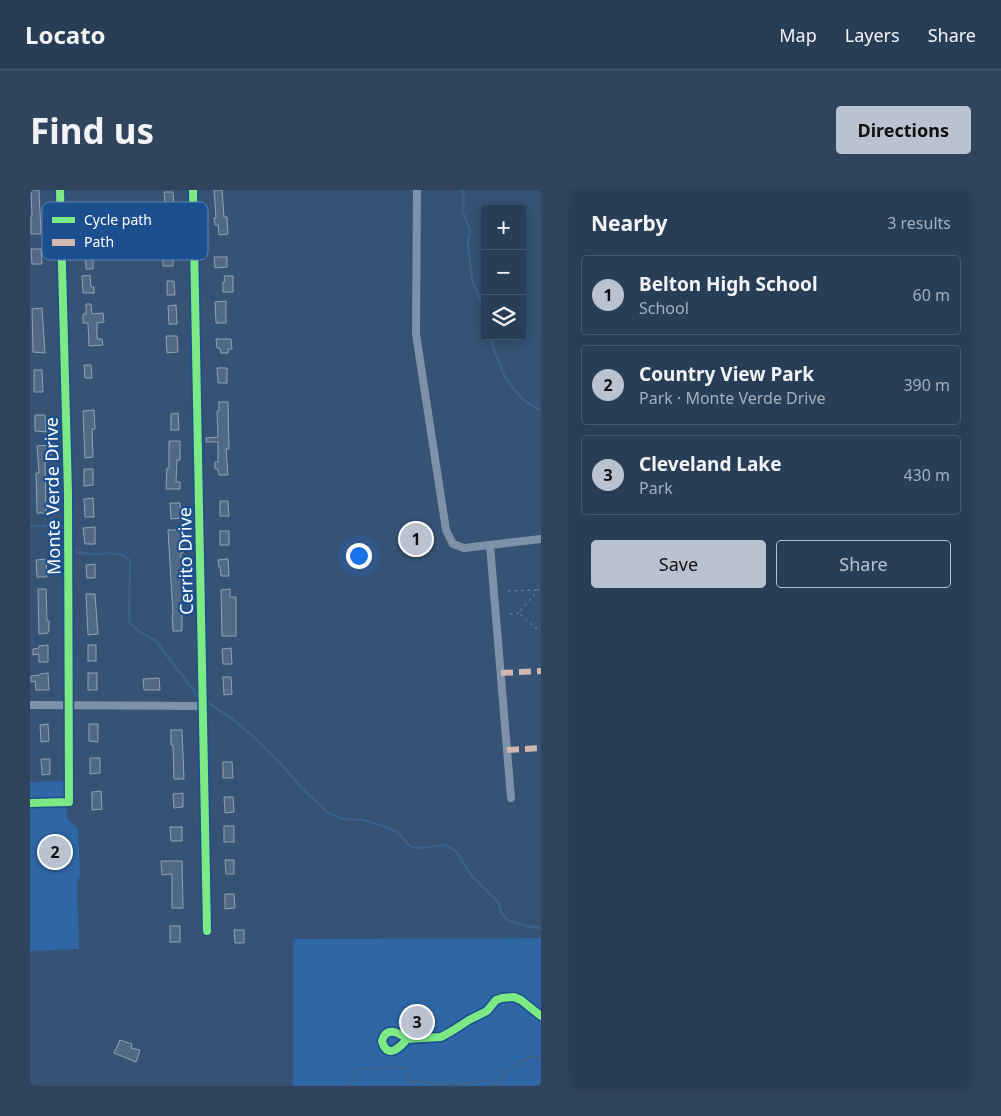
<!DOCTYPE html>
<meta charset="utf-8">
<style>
:root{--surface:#283e57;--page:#30455d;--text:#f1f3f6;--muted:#a5aeba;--line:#44576d;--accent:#b9c2ce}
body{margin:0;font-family:"Noto Sans",sans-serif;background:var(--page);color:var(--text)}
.controls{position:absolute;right:15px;top:15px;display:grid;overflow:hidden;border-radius:5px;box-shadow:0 2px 12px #0003}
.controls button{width:45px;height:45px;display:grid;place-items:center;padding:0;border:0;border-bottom:1px solid var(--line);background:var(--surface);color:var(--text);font:25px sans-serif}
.you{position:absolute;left:328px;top:365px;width:18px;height:18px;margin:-12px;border:4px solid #fff;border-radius:50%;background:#1a73e8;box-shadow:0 0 0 8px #1a73e833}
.badge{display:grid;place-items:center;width:32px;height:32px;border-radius:50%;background:var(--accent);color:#111;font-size:16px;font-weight:700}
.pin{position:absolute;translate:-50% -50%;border:2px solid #fff;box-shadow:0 1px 5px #0006}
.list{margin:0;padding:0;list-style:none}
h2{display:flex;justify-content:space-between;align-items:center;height:65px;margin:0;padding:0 20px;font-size:21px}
h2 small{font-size:16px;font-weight:400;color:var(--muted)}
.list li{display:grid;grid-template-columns:32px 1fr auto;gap:15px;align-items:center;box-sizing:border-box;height:80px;margin:0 10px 10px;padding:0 10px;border:1px solid var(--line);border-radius:5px}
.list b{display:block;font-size:19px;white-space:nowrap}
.list p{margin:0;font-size:16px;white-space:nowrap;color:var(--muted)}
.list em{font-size:16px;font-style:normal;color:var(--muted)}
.actions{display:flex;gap:10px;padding:15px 20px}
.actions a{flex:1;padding:11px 0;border:1px solid var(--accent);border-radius:5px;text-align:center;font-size:18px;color:var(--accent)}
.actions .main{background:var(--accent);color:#111}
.icon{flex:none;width:28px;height:28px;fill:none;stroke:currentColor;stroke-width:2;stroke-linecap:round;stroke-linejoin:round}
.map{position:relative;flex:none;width:511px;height:896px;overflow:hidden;border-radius:5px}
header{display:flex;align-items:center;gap:30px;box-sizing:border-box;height:70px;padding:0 25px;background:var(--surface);border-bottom:1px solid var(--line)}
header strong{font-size:24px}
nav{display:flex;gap:28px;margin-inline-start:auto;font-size:18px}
.intro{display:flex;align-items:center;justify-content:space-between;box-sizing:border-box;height:120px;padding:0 30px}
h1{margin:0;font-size:35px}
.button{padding:12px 22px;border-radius:5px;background:var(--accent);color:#111;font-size:18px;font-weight:700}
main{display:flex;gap:30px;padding:0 30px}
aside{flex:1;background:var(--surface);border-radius:5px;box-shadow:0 2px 12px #0003}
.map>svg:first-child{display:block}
.green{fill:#2f66a5}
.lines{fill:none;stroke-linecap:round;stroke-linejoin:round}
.stream{stroke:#3b618d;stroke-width:2.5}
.building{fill:#526984;stroke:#92a2b6}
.path{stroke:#7d92a8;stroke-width:1;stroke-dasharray:2.5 4;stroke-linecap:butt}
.minor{stroke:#7d92a8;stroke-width:8}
.quiet{stroke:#d1b7ad;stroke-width:6;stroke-dasharray:12 6;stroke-linecap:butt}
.cycleway-casing{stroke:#1b4f8f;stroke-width:11}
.cycleway{stroke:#7ce984;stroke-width:8}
.labels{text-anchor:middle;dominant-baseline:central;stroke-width:4.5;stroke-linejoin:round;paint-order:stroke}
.street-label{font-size:18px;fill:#fff;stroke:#1b4f8f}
.key{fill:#1b4f8f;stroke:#5f84b1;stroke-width:1}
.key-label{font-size:14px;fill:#fff}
</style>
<header>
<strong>Locato</strong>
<nav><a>Map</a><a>Layers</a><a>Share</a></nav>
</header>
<div class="intro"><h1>Find us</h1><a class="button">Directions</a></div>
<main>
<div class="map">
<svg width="511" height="896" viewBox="0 0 511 896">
<rect width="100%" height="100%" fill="#365274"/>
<g class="green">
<polygon points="36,591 37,628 48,639 50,685 47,693 49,759 0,761 0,592"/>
<polygon points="511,748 511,896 263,896 263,749"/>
</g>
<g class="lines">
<g class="stream">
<polyline points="432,0 434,9 432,21 437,32 440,42 438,53 442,91 455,119"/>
<polyline points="464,146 462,155 475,187 492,209 508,219 511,219"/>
<polyline points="0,336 29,336"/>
<path d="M 47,362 C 52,363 58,364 64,364 C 77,364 90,360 100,371 L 99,432 C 107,441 114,445 125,450 L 167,505 L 171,508"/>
<polyline points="175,511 200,527 226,549 252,575 273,599 298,623 313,629 333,630 353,636 367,642 381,657 391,658 415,655 426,661 441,685 469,713 471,723 479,731 496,736 511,738"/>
<path d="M 319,896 L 332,879 C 339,878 343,878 349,879 C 359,879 366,875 375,878 L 380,892 L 393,891 L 404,894 L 430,895 L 454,890 L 466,896"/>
<path d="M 467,896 C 470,892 472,886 476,882 C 479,878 484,876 489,873 C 496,869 503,864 511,868"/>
</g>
</g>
<g class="building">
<polygon points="1,0 9,0 11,44 1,44 1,26 2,26"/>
<polygon points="184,0 192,0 194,27 197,27 198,44 189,45 188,35 185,35 184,28 186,28"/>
<polygon points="134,2 143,2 144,16 135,16"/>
<polygon points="53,28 61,28 62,54 81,53 81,52 96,51 96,63 82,63 82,65 63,67 63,79 56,79"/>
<polygon points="132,56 144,56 143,76 133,76"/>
<polygon points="1,59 11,59 12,74 2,74"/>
<polygon points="184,67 197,67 197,77 185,78"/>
<polygon points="60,85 61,97 64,97 64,103 53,103 52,86"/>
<polygon points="194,86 203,86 203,102 193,102 193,92 195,92"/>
<polygon points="137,91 144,91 145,105 137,105"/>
<polygon points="196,111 196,133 186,133 185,112"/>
<polygon points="56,114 61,114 62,124 73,123 74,132 67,133 67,149 72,149 73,155 59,156 58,133 53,133 53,124 56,124"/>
<polygon points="146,115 147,134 139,134 138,116"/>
<polygon points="12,118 15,163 3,162 2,119"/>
<polygon points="136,146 147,146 148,162 137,163"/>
<polygon points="186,149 201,149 202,159 198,159 198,163 191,163 190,158 187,158"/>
<polygon points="54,175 61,175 62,188 55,188"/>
<polygon points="187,178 197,178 197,193 188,193"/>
<polygon points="4,180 12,180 13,202 4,202"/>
<polygon points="189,212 198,212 199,259 196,259 198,285 189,285 188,279 185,279 185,272 188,272 188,252 176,252 176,248 188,247 187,221 189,221"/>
<polygon points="64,220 65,239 62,239 63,267 55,268 53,221"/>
<polygon points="148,223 149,240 141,240 141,224"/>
<polygon points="5,225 15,225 16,242 5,241"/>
<polygon points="139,251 150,251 150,270 147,270 146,292 150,292 150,299 136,299 137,278 139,278"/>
<polygon points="21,255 21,270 17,270 17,272 15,272 16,323 7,323 6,283 9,283 7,256"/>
<polygon points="54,279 63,279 63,295 54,296"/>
<polygon points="63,308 64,327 55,327 54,309"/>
<polygon points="190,311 198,311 199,326 190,326"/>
<polygon points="140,313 150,313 151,328 141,329"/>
<polygon points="65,337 65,354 55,354 53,338"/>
<polygon points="138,340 152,340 153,363 151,363 153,415 152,415 152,441 143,441 142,425 143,425"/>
<rect x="190" y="341" width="9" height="14"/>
<polygon points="16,369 17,387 7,387 6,370"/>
<polygon points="198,369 199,386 191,386 190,377 189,377 188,370"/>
<polygon points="65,374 65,388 57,388 56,375"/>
<polygon points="8,399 16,399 17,431 19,431 19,441 18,441 18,443 9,444"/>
<polygon points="200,399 200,407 206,407 206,446 192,446 191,400"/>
<polygon points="56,404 65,404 68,444 58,445"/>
<polygon points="18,455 18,472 9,472 9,464 3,465 3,459 9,458 9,456"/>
<rect x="58" y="455" width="8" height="16"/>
<polygon points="201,458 202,474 193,474 192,459"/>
<polygon points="18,483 19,500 6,500 5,491 1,492 1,486 10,485 10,484"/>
<rect x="58" y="483" width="9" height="17"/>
<polygon points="193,487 201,487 202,504 194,505"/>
<polygon points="129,488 130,500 114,500 113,489"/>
<polygon points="18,534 19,551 11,552 10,535"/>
<polygon points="59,534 68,534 68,552 59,551"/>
<polygon points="141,540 152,540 154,589 144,589 143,555 141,555"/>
<polygon points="60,568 70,568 70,583 60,584"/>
<polygon points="11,569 20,569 20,584 12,585"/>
<polygon points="193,572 202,572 203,588 193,588"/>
<polygon points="71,601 72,619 62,620 62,602"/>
<polygon points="153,603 153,617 144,618 143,604"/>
<polygon points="194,607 203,607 204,622 195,623"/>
<rect x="194" y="636" width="10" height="16"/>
<polygon points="140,637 152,637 152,651 141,651"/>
<polygon points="195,670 204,670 204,684 196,684"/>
<polygon points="131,671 152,671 153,718 142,718 142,684 132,685"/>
<polygon points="195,704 204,704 205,718 195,719"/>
<rect x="140" y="736" width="10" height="16"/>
<polygon points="204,740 214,740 214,753 205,753"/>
<polygon points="90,850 102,854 101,858 110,860 106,872 84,863"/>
</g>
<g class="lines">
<g class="path">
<polyline points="478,401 508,400"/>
<polyline points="480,424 489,423"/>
<polyline points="507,439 491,425 490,421 511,397"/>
</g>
<g class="minor">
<polyline points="163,0 177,741"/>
<polyline points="387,0 386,144 416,340 423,354 434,358 511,349"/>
<polyline points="460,355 481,608"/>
<polyline points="0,515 173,516"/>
<polyline points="0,613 39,612 38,303 30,0"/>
</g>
<g class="quiet">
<polyline points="471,483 511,481"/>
<polyline points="477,560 511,558"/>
</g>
<defs>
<g id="cycleway">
<polyline points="163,0 177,741"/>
<polyline points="0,613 39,612 38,303 30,0"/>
<path d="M 377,849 C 369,859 357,869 352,851 C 356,836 368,842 377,849 L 411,847 L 422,841 L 439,830 L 457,821 L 466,810 L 472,808 L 484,807 L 491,810 L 511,826"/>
</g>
</defs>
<use href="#cycleway" class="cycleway-casing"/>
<use href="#cycleway" class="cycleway"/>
</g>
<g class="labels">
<g class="street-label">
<text transform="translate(22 306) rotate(-91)">Monte Verde Drive</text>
<text transform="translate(155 371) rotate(-91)">Cerrito Drive</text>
</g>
</g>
<rect x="12" y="12" width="166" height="58" rx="8" class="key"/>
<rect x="22" y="27" width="23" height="6" fill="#7ce984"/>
<rect x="22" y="49" width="23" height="7" fill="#d1b7ad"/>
<g class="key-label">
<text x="54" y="35">Cycle path</text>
<text x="54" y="57">Path</text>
</g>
</svg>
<div class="controls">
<button>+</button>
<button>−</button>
<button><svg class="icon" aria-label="layers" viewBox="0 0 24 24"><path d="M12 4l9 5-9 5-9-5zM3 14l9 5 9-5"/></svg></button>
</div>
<div class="you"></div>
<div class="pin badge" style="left:386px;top:349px">1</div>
<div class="pin badge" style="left:25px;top:662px">2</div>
<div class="pin badge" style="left:387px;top:832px">3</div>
</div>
<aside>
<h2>Nearby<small>3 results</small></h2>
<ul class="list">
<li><span class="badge">1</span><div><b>Belton High School</b><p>School</p></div><em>60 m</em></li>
<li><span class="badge">2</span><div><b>Country View Park</b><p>Park · Monte Verde Drive</p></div><em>390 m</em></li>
<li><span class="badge">3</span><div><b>Cleveland Lake</b><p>Park</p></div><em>430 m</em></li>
</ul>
<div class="actions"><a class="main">Save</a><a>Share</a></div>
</aside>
</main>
